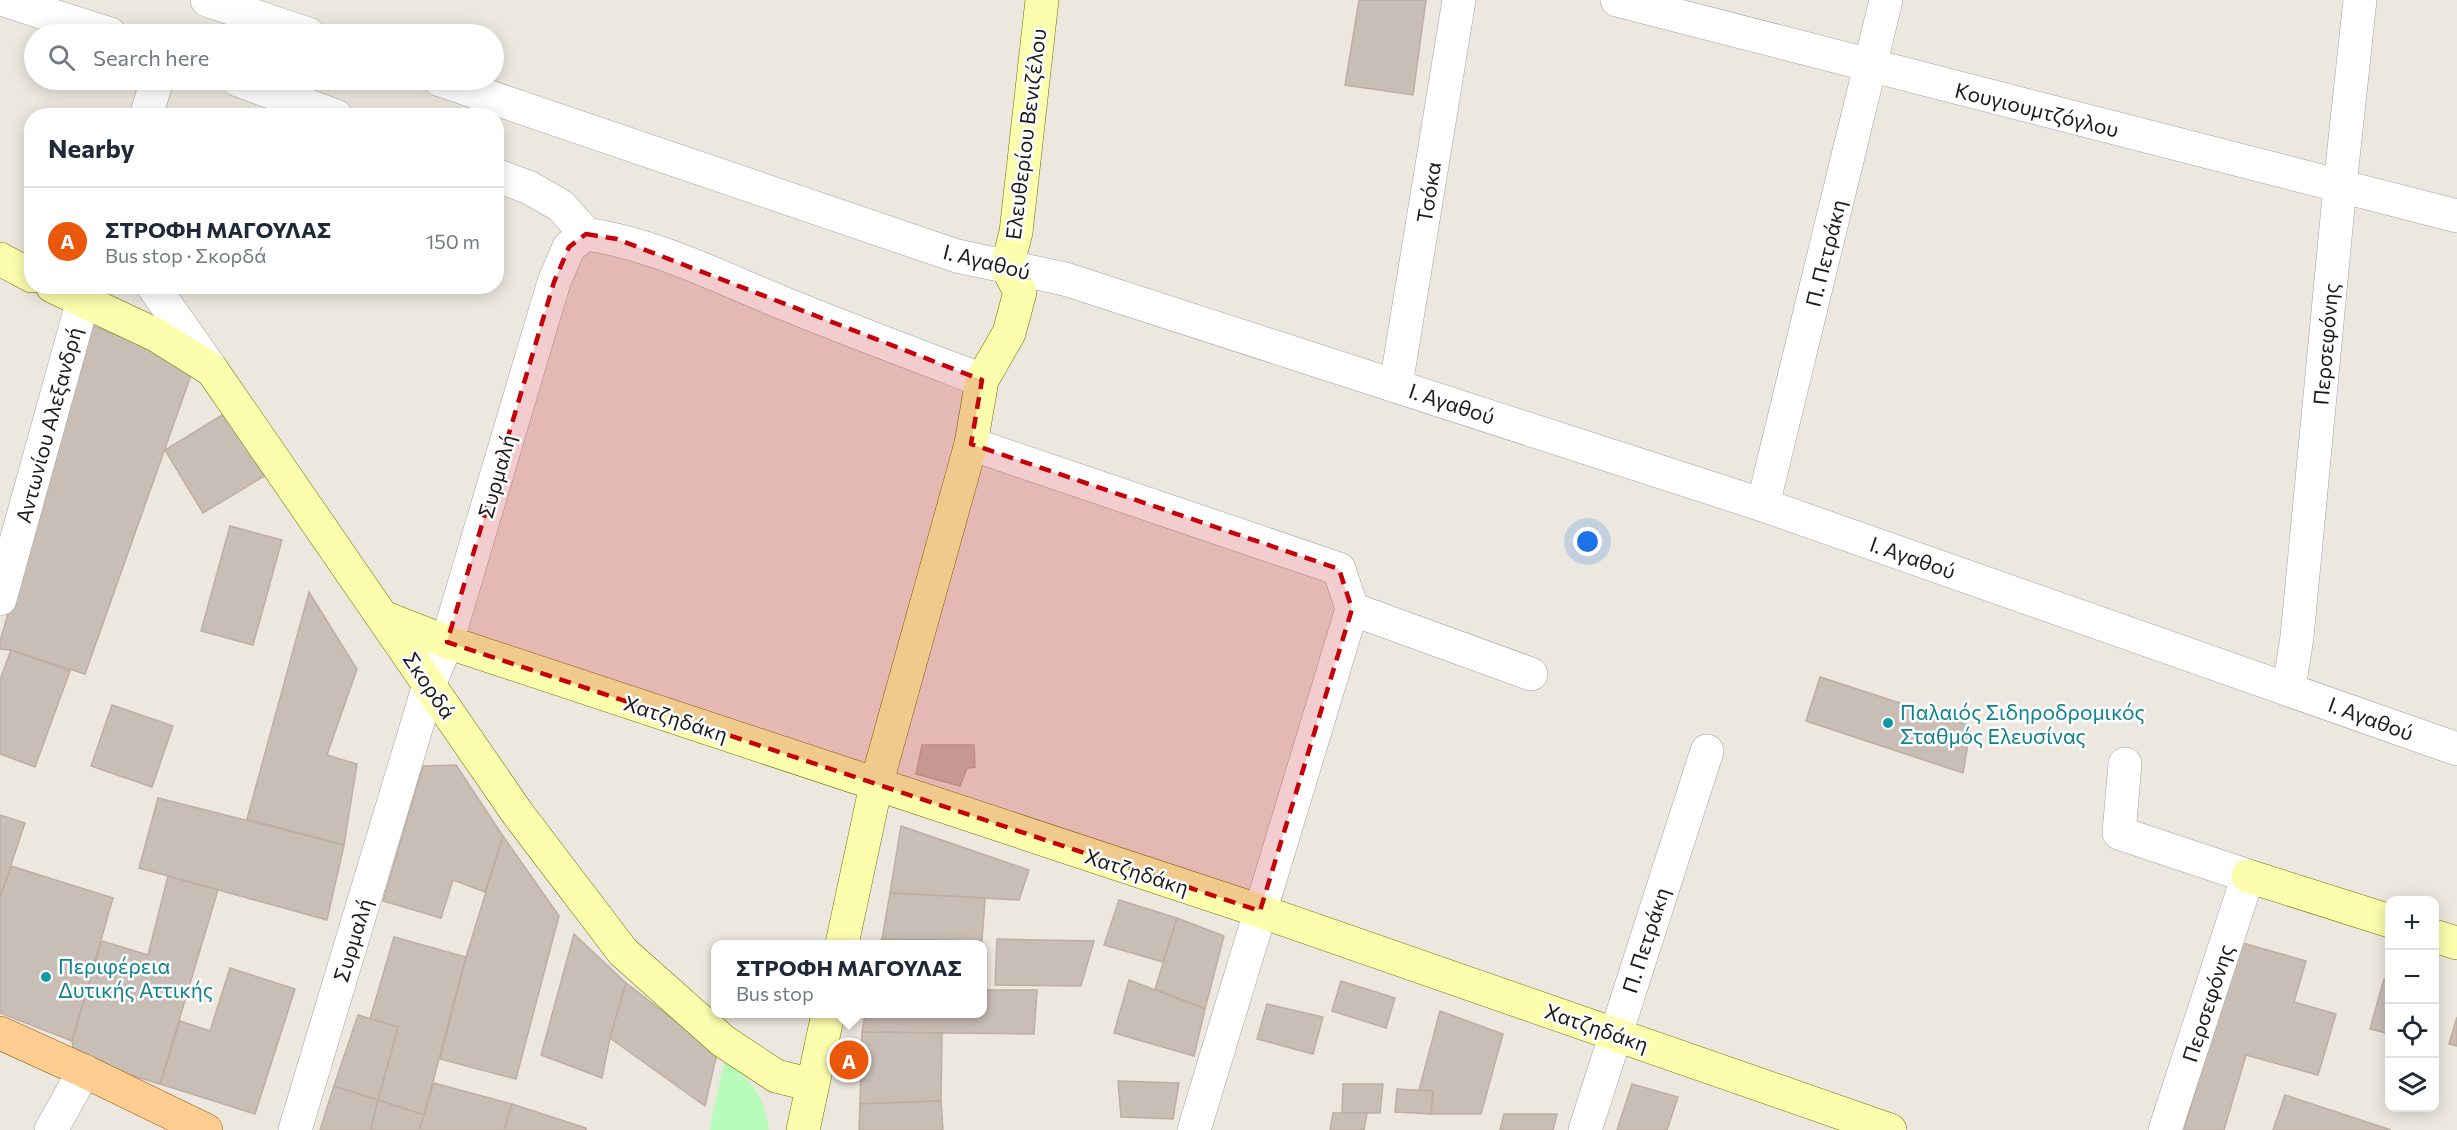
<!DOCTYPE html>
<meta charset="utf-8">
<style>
:root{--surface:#fff;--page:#f2f2f3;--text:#1f2937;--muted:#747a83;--line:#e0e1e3;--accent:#ea580c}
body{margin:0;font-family:Commissioner,sans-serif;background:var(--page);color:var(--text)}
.controls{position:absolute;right:18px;bottom:18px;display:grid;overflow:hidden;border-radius:12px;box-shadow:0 3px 15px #0003}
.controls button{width:54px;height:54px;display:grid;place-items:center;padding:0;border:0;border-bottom:2px solid var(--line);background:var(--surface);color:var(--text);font:30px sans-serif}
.you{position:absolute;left:1588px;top:542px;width:21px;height:21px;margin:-15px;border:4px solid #fff;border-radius:50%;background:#1a73e8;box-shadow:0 0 0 9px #1a73e833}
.badge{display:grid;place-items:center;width:39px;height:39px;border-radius:50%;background:var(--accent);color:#fff;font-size:20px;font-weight:700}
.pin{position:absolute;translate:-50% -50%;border:3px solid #fff;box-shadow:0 2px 6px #0006}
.popup{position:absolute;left:711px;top:940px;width:276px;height:78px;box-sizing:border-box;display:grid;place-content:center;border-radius:12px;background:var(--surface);filter:drop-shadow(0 2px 4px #0005);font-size:20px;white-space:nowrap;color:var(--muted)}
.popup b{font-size:22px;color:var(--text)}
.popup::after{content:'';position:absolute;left:50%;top:100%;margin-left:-12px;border:12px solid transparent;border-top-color:var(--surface)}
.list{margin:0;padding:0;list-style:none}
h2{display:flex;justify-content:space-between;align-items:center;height:78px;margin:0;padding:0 24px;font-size:26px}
h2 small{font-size:20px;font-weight:400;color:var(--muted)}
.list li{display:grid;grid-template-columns:39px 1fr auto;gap:18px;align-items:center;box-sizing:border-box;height:108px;padding:0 24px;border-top:2px solid var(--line)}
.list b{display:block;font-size:22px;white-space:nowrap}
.list p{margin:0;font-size:20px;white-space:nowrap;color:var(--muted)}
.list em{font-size:20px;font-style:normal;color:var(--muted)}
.icon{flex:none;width:33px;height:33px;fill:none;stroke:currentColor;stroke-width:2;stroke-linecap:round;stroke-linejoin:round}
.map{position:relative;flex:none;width:2457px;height:1130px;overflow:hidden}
.search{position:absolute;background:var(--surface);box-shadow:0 3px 15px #0003;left:24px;top:24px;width:480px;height:66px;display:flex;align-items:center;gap:15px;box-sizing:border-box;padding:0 21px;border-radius:33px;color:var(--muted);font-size:22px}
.panel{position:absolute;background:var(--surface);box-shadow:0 3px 15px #0003;left:24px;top:108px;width:480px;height:186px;border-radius:24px}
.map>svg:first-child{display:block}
.park{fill:#b7fcba}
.building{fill:#c9beb5;stroke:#c0ada1;stroke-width:1.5}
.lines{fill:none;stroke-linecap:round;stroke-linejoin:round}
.street-casing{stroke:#a2a2a2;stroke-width:34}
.secondary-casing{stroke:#6c7300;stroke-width:34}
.primary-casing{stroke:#915b00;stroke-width:34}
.street{stroke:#fff;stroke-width:33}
.secondary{stroke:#fcfdad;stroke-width:33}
.primary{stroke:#ffcc92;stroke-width:33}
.marked{fill:#c50008;fill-opacity:0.2;stroke:#c50008;stroke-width:4.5;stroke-dasharray:12 8;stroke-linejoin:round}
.culture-dot{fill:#0f9aa8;stroke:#fff;stroke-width:2}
.labels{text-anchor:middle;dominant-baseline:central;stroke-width:5;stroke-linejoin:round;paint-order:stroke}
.street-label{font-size:21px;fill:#1b1b1b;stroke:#fff}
.culture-label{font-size:21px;fill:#0d838f;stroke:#fff;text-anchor:start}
</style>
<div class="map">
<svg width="2457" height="1130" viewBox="0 0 2457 1130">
<rect width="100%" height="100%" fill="#ede8df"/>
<path class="park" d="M 725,1060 C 755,1086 762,1090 769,1130 L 709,1130 Z"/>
<g class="building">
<polygon points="1359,0 1426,0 1413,95 1345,85"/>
<polygon points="93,326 195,364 85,674 11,650 0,649 0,641"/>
<polygon points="227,412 266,475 203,513 165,450"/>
<polygon points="230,526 282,540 253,645 201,631"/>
<polygon points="309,592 357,669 327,755 357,764 344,845 247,819"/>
<polygon points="11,650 70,671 35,767 0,754 0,680"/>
<polygon points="1820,677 1971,726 1963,773 1806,721"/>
<polygon points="112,705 173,726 152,787 91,766"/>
<polygon points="922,745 974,745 975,767 967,768 960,786 916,774"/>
<polygon points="456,765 503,836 485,892 453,880 441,918 383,901 423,766"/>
<polygon points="158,798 344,845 327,920 139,868"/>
<polygon points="0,815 25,823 0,898"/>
<polygon points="901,826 1029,870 1019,900 890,893"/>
<polygon points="503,836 559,916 516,1079 440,1059 466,957"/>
<polygon points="11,866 113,898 72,1041 0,1013 0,898"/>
<polygon points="168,876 218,890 160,1084 75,1058 72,1041 102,941 148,955"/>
<polygon points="890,893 985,898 982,941 882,939"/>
<polygon points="1119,900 1177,918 1163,962 1104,945"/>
<polygon points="1177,918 1224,936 1205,1009 1155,989"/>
<polygon points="574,934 626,983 610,1038 602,1078 541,1055"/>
<polygon points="394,937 466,957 424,1115 378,1100 398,1027 370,1019"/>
<polygon points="882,939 964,941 964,944 880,944"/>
<polygon points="997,939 1094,941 1081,986 995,985"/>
<polygon points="2239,942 2306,961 2294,1002 2336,1014 2318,1075 2246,1055 2224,1130 2184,1130"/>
<polygon points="230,968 295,989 255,1114 160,1084 180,1021 210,1031"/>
<polygon points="2384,979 2390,980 2390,1034 2370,1029"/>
<polygon points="1129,980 1205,1009 1194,1056 1114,1033"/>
<polygon points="1341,981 1395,998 1386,1028 1332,1011"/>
<polygon points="626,983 717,1053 705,1106 610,1038"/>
<polygon points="982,990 1037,990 1034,1034 862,1032 865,1014 982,1014"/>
<polygon points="1267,1004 1323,1017 1313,1054 1257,1039"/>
<polygon points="1440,1011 1503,1034 1481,1114 1431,1114 1433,1091 1419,1090"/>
<polygon points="358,1015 398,1027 378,1100 334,1086"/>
<polygon points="2457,1017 2457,1046 2449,1044"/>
<polygon points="862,1032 942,1033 941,1101 860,1104"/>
<polygon points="1118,1081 1179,1083 1173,1119 1121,1117"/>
<polygon points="434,1083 512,1104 504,1130 419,1130"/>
<polygon points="1343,1084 1383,1084 1380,1113 1342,1113"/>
<polygon points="1632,1084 1678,1097 1667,1130 1617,1130"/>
<polygon points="334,1086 378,1100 371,1130 320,1130"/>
<polygon points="1397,1089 1433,1091 1431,1114 1395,1112"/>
<polygon points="2285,1095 2391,1130 2273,1130"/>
<polygon points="378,1100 424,1115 419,1130 371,1130"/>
<polygon points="941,1101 943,1130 859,1130 860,1104"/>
<polygon points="512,1104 586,1128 586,1130 504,1130"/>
<polygon points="1333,1113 1367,1113 1364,1130 1330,1130"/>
<polygon points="1504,1114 1557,1114 1553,1130 1500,1130"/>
</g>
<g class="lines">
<defs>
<g id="street">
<polyline points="4,0 110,34"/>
<polyline points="207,0 308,34"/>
<polyline points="1617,0 2457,216"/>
<polyline points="238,80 336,116"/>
<polyline points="440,80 957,256 1065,279 1763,505 2457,749"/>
<polyline points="146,116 157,80"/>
<polyline points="496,175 530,188 561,206 586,234"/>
<polyline points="153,286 212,370"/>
<polyline points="1396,385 1459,0"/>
<polyline points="971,444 1339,569 1352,609 1531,674"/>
<polyline points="1763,505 1886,0"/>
<polyline points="0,599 87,286"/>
<polyline points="2289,688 2297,637 2340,186 2360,0"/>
<polyline points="2125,764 2119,833 2248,876 2165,1130"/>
<polyline points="51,1130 84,1071"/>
<path d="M 295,1130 L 429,685 L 447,642 L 554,282 L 569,247 L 586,234 C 655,244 719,277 783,303 C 849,330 916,355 982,380"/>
<polyline points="1194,1130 1352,609"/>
<polyline points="1585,1130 1707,751"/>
</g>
<g id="secondary">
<polyline points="0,259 32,276"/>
<polyline points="52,286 156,335 212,370 518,814 623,952 723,1041 776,1076 812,1085"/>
<polyline points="383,617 447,642 1260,911 1890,1130"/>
<polyline points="2248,876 2390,921"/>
<polyline points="2434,936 2457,943"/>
<polyline points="842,944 876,785 971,444 982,380 1009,333 1020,292 1007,267 1016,232 1042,0"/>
<polyline points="803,1130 828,1014"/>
</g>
<polyline id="primary" points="0,1033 84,1071 206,1130"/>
</defs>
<use href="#street" class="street-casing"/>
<use href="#secondary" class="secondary-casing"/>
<use href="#primary" class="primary-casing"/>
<use href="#street" class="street"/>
<use href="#secondary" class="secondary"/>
<use href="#primary" class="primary"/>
</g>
<path class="marked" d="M 586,234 L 617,239 L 982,380 L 971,444 L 1339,569 L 1352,609 L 1260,911 L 447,642 L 554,282 L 569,247 Z"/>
<g class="culture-dot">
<circle cx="1888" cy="723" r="6"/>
<circle cx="46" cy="977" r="6"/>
</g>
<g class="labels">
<g class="street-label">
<text transform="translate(2037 109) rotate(14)">Κουγιουμτζόγλου</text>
<text transform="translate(1025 134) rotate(-83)">Ελευθερίου Βενιζέλου</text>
<text transform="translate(1428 192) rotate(-81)">Τσόκα</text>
<text transform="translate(1825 253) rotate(-76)">Π. Πετράκη</text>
<text transform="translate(987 261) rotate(14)">Ι. Αγαθού</text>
<text transform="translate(2325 344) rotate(-85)">Περσεφόνης</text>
<text transform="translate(1452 403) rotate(18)">Ι. Αγαθού</text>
<text transform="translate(48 425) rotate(-75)">Αντωνίου Αλεξανδρή</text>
<text transform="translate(496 476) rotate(-74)">Συρμαλή</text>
<text transform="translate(1913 557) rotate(19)">Ι. Αγαθού</text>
<text transform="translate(430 685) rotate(56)">Σκορδά</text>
<text transform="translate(676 718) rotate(18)">Χατζηδάκη</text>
<text transform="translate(2371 718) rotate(20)">Ι. Αγαθού</text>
<text transform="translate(1137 871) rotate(18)">Χατζηδάκη</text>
<text transform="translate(352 940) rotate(-73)">Συρμαλή</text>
<text transform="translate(1645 940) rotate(-72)">Π. Πετράκη</text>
<text transform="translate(2207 1003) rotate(-72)">Περσεφόνης</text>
<text transform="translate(1597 1027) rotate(19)">Χατζηδάκη</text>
</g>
<g class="culture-label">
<text x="1900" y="711">Παλαιός Σιδηροδρομικός<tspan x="1900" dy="24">Σταθμός Ελευσίνας</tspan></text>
<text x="58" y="965">Περιφέρεια<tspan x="58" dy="24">Δυτικής Αττικής</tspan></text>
</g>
</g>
</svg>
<div class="controls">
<button>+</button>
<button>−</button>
<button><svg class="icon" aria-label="locate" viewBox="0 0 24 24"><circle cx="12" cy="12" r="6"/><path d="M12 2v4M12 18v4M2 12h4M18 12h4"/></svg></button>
<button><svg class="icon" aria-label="layers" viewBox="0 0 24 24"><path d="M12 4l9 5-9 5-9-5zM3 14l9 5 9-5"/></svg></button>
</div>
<div class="you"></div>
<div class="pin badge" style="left:849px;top:1060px">A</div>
<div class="popup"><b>ΣΤΡΟΦΗ ΜΑΓΟΥΛΑΣ</b>Bus stop</div>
<div class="search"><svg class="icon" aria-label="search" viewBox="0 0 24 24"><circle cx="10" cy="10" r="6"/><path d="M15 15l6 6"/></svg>Search here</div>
<section class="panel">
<h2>Nearby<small></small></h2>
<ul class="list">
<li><span class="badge">A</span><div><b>ΣΤΡΟΦΗ ΜΑΓΟΥΛΑΣ</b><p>Bus stop · Σκορδά</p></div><em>150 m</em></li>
</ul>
</section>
</div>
